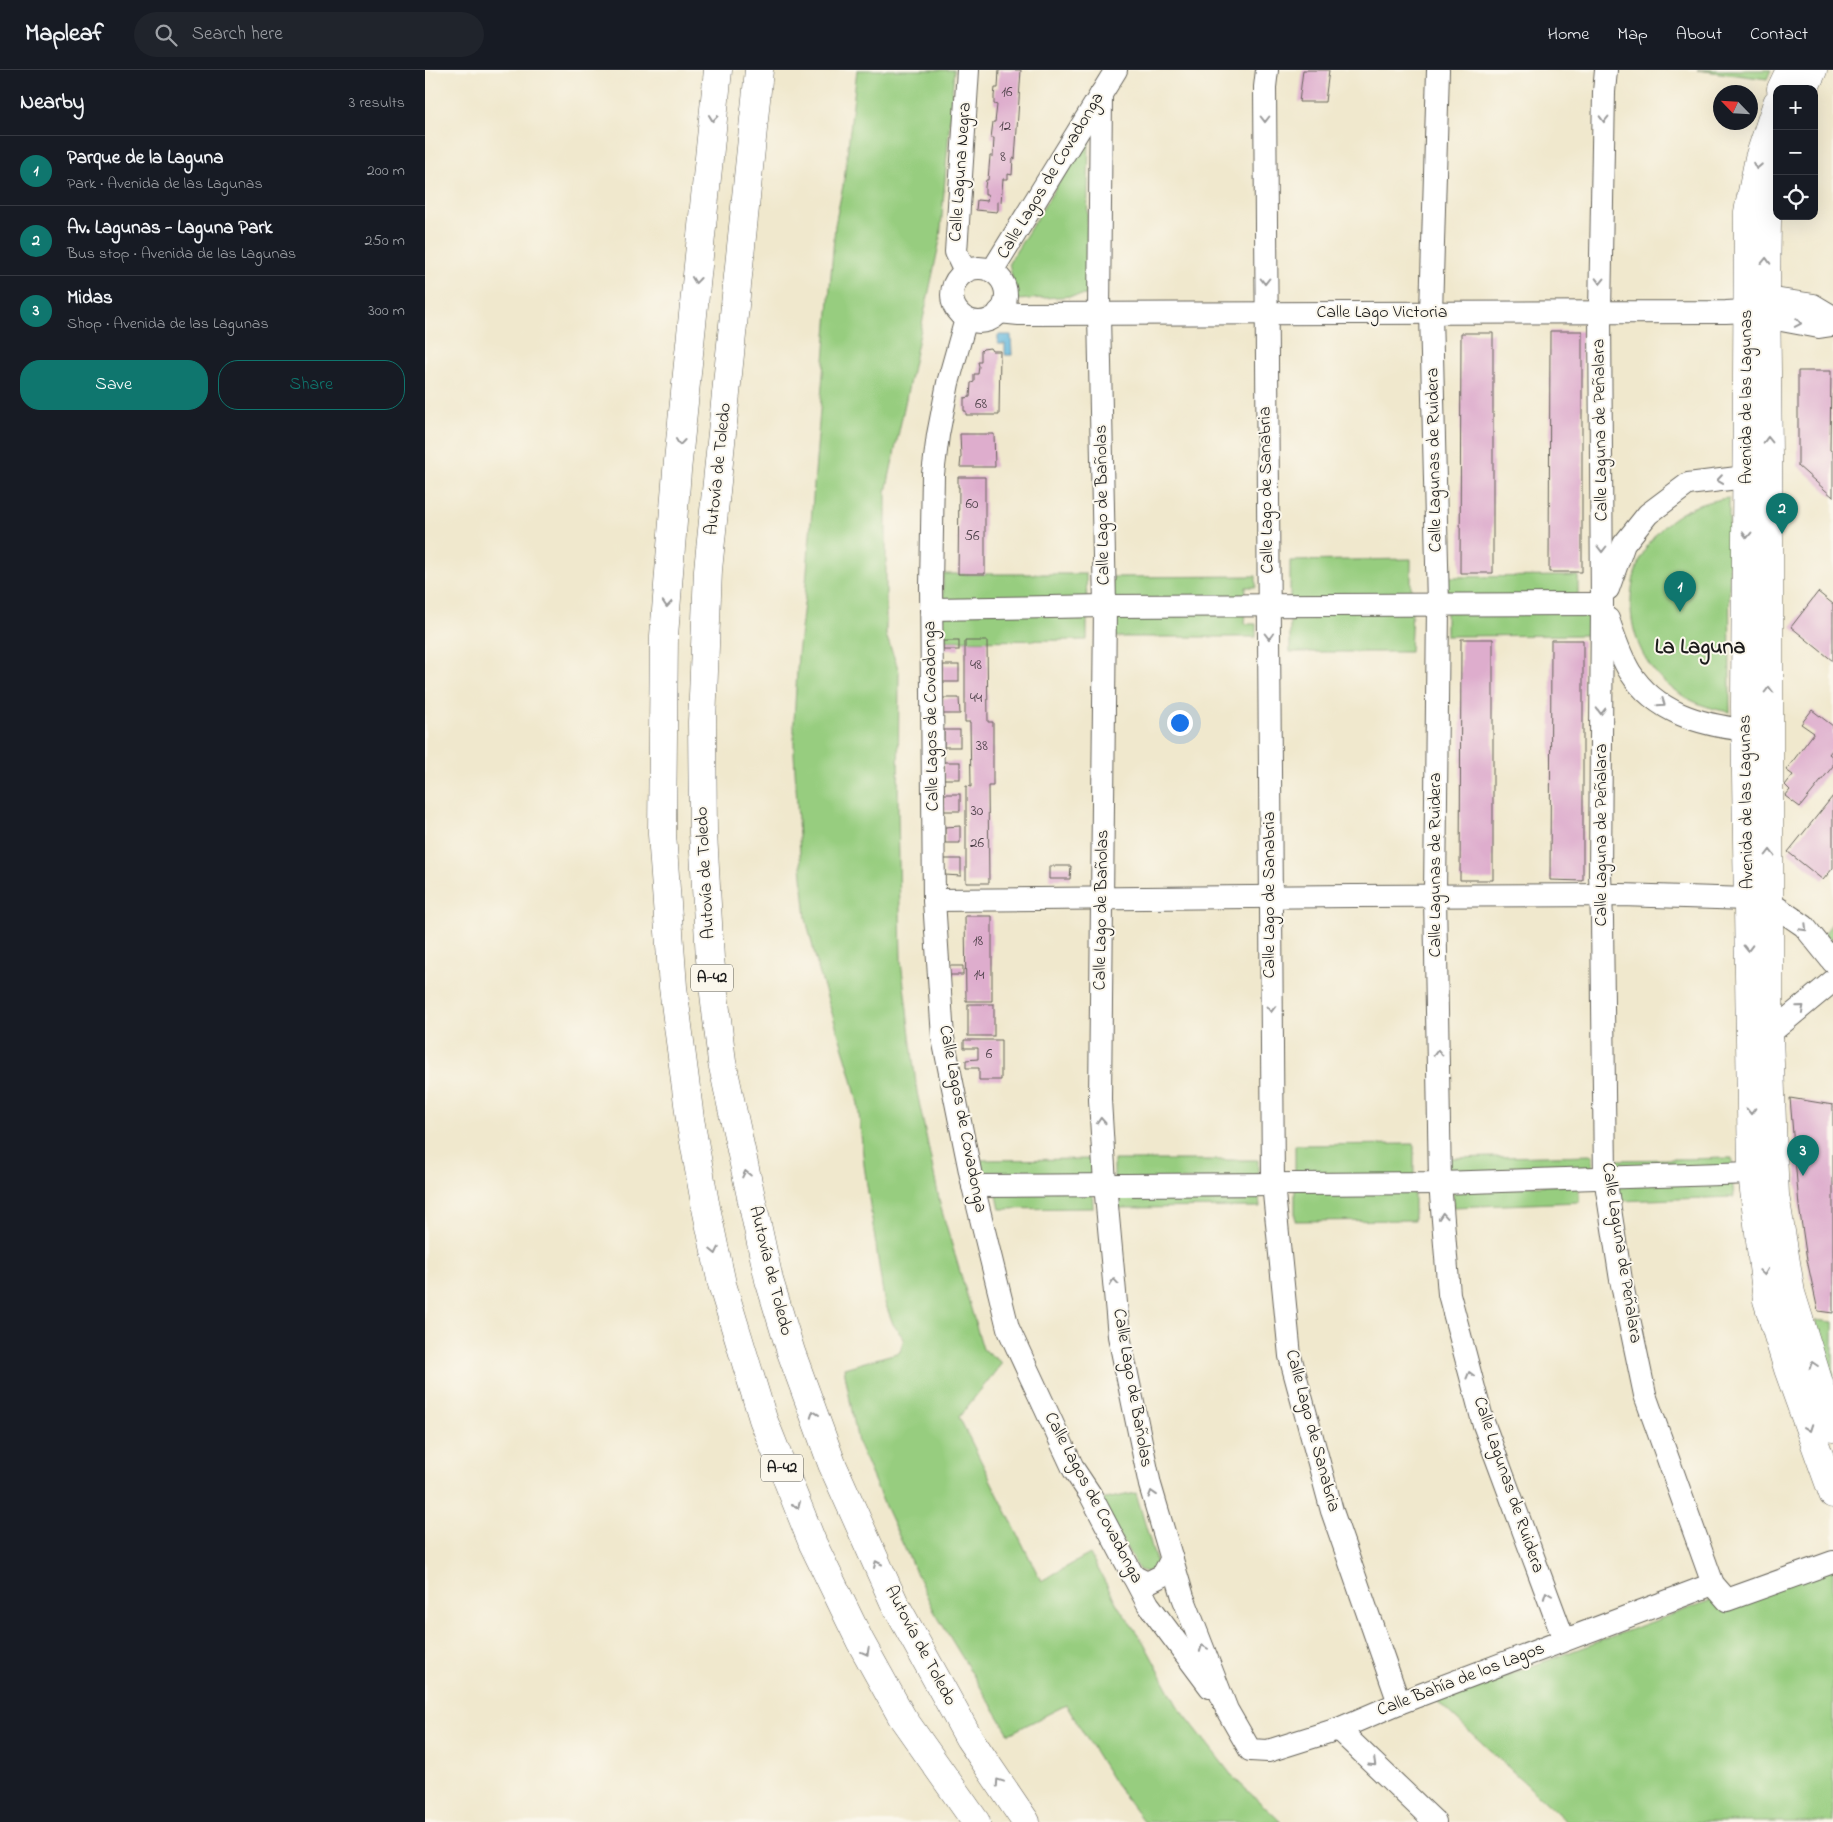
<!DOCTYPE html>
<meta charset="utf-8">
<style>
:root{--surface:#171b24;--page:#20242c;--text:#f1f3f6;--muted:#9ea1a6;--line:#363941;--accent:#0f766e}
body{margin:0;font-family:"Indie Flower",sans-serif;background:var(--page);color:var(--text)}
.controls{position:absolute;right:15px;top:15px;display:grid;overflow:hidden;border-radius:10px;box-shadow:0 5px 20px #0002}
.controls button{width:45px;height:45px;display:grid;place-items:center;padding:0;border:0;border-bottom:1px solid var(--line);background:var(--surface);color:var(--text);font:25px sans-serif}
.compass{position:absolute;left:1288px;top:15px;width:45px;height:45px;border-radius:50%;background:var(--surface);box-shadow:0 5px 20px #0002;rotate:295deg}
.you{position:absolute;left:754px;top:652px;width:18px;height:18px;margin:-12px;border:4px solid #fff;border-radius:50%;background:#1a73e8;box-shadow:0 0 0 8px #1a73e833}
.badge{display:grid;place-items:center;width:32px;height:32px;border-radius:50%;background:var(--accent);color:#fff;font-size:16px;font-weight:700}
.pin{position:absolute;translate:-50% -41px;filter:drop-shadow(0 1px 2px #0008)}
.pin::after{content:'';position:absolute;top:26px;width:18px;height:15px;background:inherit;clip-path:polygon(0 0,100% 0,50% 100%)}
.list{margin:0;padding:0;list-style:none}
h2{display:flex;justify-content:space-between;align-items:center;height:65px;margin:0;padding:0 20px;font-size:21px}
h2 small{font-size:16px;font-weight:400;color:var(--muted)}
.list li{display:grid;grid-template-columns:32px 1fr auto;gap:15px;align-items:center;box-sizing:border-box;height:70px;padding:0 20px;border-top:1px solid var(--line)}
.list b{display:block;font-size:19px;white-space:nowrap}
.list p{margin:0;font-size:16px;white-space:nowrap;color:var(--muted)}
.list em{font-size:16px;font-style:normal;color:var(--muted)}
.actions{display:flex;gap:10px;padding:15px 20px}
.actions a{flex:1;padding:11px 0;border:1px solid var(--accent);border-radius:20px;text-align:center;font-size:18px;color:var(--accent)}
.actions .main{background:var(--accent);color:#fff}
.icon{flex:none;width:28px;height:28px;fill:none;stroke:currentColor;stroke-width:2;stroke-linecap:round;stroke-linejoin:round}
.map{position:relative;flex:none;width:1408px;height:1752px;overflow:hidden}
header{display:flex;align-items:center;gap:30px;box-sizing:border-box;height:70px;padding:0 25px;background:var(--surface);border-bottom:1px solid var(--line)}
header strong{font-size:24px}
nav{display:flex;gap:28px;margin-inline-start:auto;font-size:18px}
.search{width:350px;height:45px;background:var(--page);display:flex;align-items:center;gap:12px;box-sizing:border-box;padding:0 18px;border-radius:28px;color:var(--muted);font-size:19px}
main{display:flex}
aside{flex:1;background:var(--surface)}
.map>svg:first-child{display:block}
.green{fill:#97cd7f;stroke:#5a744e}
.water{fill:#5eb6db;stroke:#3d697c}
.building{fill:#deadcd}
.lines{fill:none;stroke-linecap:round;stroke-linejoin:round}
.minor-casing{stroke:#66635a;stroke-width:24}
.major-casing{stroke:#66635a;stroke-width:29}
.highway-casing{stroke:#66635a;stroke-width:29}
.minor{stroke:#fff;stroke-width:22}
.major{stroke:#fff;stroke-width:28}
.highway{stroke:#fff;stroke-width:28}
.oneway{stroke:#999}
.labels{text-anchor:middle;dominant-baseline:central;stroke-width:4;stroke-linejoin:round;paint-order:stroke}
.number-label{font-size:15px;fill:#4c4048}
.shield{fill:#fbf7ec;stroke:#5f5e5a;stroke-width:1}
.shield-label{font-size:16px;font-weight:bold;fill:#1c1c1c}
.street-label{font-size:18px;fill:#1c1c1c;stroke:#fbf7ec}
.district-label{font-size:22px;font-weight:bold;fill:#1c1c1c;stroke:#fbf7ec}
</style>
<header>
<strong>Mapleaf</strong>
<div class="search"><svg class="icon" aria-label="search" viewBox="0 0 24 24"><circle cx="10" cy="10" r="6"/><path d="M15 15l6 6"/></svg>Search here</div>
<nav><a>Home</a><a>Map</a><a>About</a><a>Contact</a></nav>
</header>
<main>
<aside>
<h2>Nearby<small>3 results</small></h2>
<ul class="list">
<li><span class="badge">1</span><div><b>Parque de la Laguna</b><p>Park · Avenida de las Lagunas</p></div><em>200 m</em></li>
<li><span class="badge">2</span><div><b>Av. Lagunas - Laguna Park</b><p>Bus stop · Avenida de las Lagunas</p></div><em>250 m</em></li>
<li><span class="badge">3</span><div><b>Midas</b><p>Shop · Avenida de las Lagunas</p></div><em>300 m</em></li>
</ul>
<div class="actions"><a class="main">Save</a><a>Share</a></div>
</aside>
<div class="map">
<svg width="1408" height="1752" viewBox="0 0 1408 1752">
<rect width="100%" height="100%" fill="#fbf7ec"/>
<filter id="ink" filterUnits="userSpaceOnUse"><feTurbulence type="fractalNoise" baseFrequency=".02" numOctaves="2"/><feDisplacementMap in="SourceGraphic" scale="10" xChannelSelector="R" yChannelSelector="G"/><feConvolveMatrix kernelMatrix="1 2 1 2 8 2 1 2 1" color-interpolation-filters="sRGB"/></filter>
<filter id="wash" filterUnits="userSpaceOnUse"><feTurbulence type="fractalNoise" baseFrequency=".0096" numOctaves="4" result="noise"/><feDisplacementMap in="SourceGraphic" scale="20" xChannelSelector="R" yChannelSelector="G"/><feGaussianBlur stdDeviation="1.12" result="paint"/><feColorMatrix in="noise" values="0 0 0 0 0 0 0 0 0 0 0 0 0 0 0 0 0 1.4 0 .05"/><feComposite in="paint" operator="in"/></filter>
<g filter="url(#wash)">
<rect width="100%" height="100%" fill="#f0e8cd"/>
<g class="green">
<polygon points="432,0 529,0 515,170 461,422 461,565 474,601 473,740 476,891 492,1022 516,1138 558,1279 577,1293 534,1347 616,1511 665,1484 693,1536 719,1573 752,1635 808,1707 856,1752 719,1752 690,1714 641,1635 584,1664 509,1541 459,1434 433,1373 419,1298 475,1282 479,1269 468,1254 459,1230 439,1095 433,1034 424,998 393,898 381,849 375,785 369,683 369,651 373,584 380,526 410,155 419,111"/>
<polygon points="1272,0 1346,0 1342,9"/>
<polygon points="664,64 661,225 592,230 584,193"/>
<path d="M 1304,428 L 1305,642 C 1171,622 1175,442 1304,428 Z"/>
<polygon points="986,489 986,529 865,531 865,491"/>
<polygon points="518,504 661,504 662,533 518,533"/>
<polygon points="831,506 831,517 821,517 820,531 687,532 687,507"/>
<polygon points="1153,506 1153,530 1021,531 1021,507"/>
<polygon points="1165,538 1165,565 1021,566 1021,540"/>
<polygon points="865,539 987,540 985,582 865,582"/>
<polygon points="821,540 820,554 831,554 831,567 688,567 688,541"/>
<polygon points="662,541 662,570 518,571 518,542"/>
<polygon points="1408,852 1408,873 1399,864"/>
<polygon points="989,1074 989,1108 870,1109 870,1075"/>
<polygon points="1168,1085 1168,1104 1023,1107 1023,1088"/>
<polygon points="1307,1088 1307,1100 1191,1102 1191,1090"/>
<polygon points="666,1089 666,1110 558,1111 553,1090"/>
<polygon points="689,1090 833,1090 833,1109 689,1110"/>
<polygon points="1307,1108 1309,1127 1194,1131 1193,1112"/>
<polygon points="1154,1114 1154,1132 1028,1137 1028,1119"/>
<polygon points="989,1116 989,1150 870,1151 870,1117"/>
<polygon points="833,1118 835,1137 693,1138 691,1120"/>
<polygon points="667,1119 668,1138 575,1139 571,1121"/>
<polygon points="1390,1250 1408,1252 1408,1312 1399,1286"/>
<polygon points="711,1423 731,1491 727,1499 721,1502 714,1500 675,1430"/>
<polygon points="1408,1496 1408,1752 1142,1752 1012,1631 1300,1525"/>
</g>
<polygon class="water" points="573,265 586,265 587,285 580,285 580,274 573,274"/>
<g id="blocks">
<g class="building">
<polygon points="574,0 596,0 590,89 588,88 587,105 583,104 583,109 578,109 576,132 573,131 573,140 572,142 551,140 552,130 562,131 563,125 560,125 560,117 561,110 563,110 565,86 568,86 569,68 566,68 568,52 570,52 572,35 569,34 569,26 570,18 573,18"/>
<polygon points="878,0 904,0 900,32 874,32"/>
<polygon points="1125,261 1157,261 1157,502 1124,502"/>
<polygon points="1036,263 1068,263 1068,503 1035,503"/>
<polygon points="565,278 567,281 575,281 574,345 541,345 541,341 539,341 539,328 545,327 546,313 549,312 549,304 553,304 554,296 553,292 556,292 556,281 558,279"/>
<polygon points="1373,301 1406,301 1405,380 1408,382 1408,427 1373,396"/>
<polygon points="535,364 569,364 570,397 535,397 536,387"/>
<polygon points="533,407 560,407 560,504 533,504 534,417 533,417"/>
<polygon points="1393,522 1408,534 1408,591 1366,557"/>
<polygon points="1036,569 1068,569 1068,810 1035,810"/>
<polygon points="1126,570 1158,570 1158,811 1125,810"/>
<rect x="518" y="571" width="16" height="9"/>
<polygon points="540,571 562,571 563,652 568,652 568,716 563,716 564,813 541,813 541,716 546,717 545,652 540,652"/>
<rect x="518" y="595" width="16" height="17"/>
<polygon points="518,628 534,628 535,644 518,644"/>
<polygon points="1387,640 1408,656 1408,679 1404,684 1408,687 1408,696 1375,737 1360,726 1365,720 1360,715 1368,705 1361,700 1389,663 1376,654"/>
<rect x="519" y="660" width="16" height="17"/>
<rect x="519" y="692" width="16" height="17"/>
<rect x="519" y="724" width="16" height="17"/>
<polygon points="1408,726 1408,798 1398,810 1363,782"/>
<polygon points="535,756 535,773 520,773 520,757"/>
<polygon points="519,789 536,789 536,806 520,805"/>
<polygon points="624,796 646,796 645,809 624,809"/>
<polygon points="540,846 567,846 567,931 541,931"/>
<polygon points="521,896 538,896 538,905 522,905"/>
<rect x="543" y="934" width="26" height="32"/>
<polygon points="539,970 576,970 576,1010 554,1010 554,998 541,998 541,990 553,989 553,978 539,978"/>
<polygon points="1365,1028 1408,1035 1408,1243 1393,1241 1382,1190 1374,1136"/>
</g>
</g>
</g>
<g filter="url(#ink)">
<use href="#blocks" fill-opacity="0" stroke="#66635a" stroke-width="1"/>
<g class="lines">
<defs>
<g id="minor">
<polyline points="842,0 840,17 848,1113 865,1286 907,1441 974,1633"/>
<polyline points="1013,0 1006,243 1013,535 1010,826 1015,1113 1024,1224 1058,1352 1139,1570"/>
<polyline points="1181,0 1179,22 1175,242 1177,534 1175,805 1177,849 1180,1107 1196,1210 1220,1325 1288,1514 1302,1530 1408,1492"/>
<polyline points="676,24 674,244 680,536 675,1030 680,1114 694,1266 725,1415 758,1527 802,1640 825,1680 843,1681 913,1659 974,1633 1288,1514"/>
<circle cx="554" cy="225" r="27"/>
<polyline points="540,201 531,182 543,0"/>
<polyline points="567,201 691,0"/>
<polyline points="1341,240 1354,230 1388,235 1408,247"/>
<polyline points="1341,240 1351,249 1394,257 1407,255"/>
<polyline points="574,242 594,244 1301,242 1338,240"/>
<polyline points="541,249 523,313 513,365 508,404 506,516 509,830 518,968 548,1116 583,1258 649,1400 665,1424 723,1534 785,1617"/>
<polyline points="1183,519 1199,474 1223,444 1263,414 1337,405"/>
<polyline points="506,539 680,536 1177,534"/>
<path d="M 1183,549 C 1189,566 1195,586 1205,602 C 1231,643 1276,655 1321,660"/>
<polyline points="509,830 929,826 1196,825 1323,829 1344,832 1379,856 1408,892"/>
<polyline points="1344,964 1408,911"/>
<polyline points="548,1116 1015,1113 1327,1103"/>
<polyline points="708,1506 722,1513 738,1505 747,1488"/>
<polyline points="913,1659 1010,1752"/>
</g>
<g id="major">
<polyline points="1356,19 1365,0"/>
<polyline points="1379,19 1388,0"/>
<polyline points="1352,33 1334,88 1323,142 1320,637 1327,1103 1342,1230 1363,1299 1408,1424"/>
<polyline points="1352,95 1342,151 1341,218 1344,470 1344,964 1348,1083 1350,1125 1366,1223 1408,1358"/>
</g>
<g id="highway">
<polyline points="293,0 252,401 239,566 237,764 248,917 265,1049 280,1133 297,1214 338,1349 388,1474 435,1571 477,1647 551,1752"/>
<polyline points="334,0 283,500 277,652 278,763 285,889 297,992 344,1210 366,1282 407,1394 469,1532 544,1668 601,1752"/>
</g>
</defs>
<use href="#minor" class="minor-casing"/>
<use href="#major" class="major-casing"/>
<use href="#highway" class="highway-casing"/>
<use href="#minor" class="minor"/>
<use href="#major" class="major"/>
<use href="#highway" class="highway"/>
</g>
<defs><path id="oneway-chevron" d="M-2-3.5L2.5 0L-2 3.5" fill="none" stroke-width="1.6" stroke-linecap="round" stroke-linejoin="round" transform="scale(1.25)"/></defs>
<g class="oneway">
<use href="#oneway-chevron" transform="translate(288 48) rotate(96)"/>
<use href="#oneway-chevron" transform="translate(840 49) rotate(90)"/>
<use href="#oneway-chevron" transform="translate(1179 49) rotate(91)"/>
<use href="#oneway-chevron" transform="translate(1332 96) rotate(101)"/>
<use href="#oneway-chevron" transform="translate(1341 191) rotate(-88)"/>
<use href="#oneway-chevron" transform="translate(271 210) rotate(96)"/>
<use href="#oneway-chevron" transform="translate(840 211) rotate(90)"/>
<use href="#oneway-chevron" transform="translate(1175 211) rotate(91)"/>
<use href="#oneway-chevron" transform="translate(1373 253) rotate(10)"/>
<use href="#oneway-chevron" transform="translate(1343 370) rotate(-91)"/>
<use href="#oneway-chevron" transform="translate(255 372) rotate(96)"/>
<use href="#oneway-chevron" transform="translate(1295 410) rotate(172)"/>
<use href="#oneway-chevron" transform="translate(1322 465) rotate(91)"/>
<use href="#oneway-chevron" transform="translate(1177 479) rotate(90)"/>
<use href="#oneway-chevron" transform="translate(242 534) rotate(94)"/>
<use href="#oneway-chevron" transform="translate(844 566) rotate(90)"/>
<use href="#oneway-chevron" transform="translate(1344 620) rotate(-90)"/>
<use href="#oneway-chevron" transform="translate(1237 633) rotate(35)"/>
<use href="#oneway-chevron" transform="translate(1176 641) rotate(91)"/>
<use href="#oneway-chevron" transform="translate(1345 783) rotate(-90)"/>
<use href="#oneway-chevron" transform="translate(1379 858) rotate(45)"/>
<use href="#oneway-chevron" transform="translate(1323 878) rotate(89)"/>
<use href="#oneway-chevron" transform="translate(1376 938) rotate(-40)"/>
<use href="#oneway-chevron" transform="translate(846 939) rotate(89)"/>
<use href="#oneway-chevron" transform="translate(1013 983) rotate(-91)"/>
<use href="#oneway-chevron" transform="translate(1326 1041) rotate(89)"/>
<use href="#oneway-chevron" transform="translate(676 1051) rotate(-93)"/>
<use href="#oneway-chevron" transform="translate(321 1104) rotate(-102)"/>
<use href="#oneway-chevron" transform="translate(1018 1146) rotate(-95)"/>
<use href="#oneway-chevron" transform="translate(290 1181) rotate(78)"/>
<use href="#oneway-chevron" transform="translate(1339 1202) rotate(82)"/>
<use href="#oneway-chevron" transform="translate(689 1212) rotate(-95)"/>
<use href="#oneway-chevron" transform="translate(1388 1295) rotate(-108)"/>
<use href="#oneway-chevron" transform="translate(1045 1305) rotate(-105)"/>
<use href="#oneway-chevron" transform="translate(389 1344) rotate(-110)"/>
<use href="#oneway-chevron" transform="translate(1384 1358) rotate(70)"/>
<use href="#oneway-chevron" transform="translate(727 1424) rotate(-107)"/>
<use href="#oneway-chevron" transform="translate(372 1435) rotate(68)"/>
<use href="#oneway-chevron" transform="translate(452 1494) rotate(-114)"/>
<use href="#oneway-chevron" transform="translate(1122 1525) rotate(-111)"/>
<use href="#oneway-chevron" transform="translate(778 1578) rotate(-111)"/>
<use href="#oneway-chevron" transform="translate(441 1582) rotate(61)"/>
<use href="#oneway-chevron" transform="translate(948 1693) rotate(44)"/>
<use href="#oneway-chevron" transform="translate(574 1712) rotate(-124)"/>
</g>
</g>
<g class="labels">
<g class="number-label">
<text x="582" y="22">16</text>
<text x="580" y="56">12</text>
<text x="578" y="87">8</text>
<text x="556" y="334">68</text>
<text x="547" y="434">60</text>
<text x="547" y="466">56</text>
<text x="551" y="595">48</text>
<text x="551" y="628">44</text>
<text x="557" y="676">38</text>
<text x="552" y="741">30</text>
<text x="552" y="773">26</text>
<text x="553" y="871">18</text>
<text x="554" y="905">14</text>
<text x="564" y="984">6</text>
</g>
<g class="shield">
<rect x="266" y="894.5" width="42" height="27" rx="4"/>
<rect x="336" y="1384.5" width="42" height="27" rx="4"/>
</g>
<g class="shield-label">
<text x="287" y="908">A-42</text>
<text x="357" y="1398">A-42</text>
</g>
<g class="street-label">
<text transform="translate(536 102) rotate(-86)">Calle Laguna Negra</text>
<text transform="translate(626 106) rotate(-59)">Calle Lagos de Covadonga</text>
<text x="957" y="243">Calle Lago Victoria</text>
<text transform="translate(1322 327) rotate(-90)">Avenida de las Lagunas</text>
<text transform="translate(1176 360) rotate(-91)">Calle Laguna de Peñalara</text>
<text transform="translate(1010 390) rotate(-91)">Calle Lagunas de Ruidera</text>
<text transform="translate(294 399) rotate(-84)">Autovía de Toledo</text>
<text transform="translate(842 420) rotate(-91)">Calle Lago de Sanabria</text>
<text transform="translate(678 435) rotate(-91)">Calle Lago de Bañolas</text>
<text transform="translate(507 646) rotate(-91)">Calle Lagos de Covadonga</text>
<text transform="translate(1322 732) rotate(-91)">Avenida de las Lagunas</text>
<text transform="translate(1177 765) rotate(-90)">Calle Laguna de Peñalara</text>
<text transform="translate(1011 795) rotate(-90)">Calle Lagunas de Ruidera</text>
<text transform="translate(281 803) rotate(-93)">Autovía de Toledo</text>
<text transform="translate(845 825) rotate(-90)">Calle Lago de Sanabria</text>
<text transform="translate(677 840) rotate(-89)">Calle Lago de Bañolas</text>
<text transform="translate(537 1049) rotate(79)">Calle Lagos de Covadonga</text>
<text transform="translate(1196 1183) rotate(81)">Calle Laguna de Peñalara</text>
<text transform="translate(345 1201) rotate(76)">Autovía de Toledo</text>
<text transform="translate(707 1318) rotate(80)">Calle Lago de Bañolas</text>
<text transform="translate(887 1361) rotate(75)">Calle Lago de Sanabria</text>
<text transform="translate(1083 1415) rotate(71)">Calle Lagunas de Ruidera</text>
<text transform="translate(668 1428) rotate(62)">Calle Lagos de Covadonga</text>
<text transform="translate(495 1576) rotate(62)">Autovía de Toledo</text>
<text transform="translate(1036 1610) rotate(-21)">Calle Bahía de los Lagos</text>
</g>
<g class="district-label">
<text x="1275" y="578">La Laguna</text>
</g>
</g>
</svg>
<div class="controls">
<button>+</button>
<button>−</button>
<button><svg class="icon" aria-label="locate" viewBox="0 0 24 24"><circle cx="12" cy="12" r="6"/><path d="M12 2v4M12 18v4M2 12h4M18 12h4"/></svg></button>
</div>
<svg class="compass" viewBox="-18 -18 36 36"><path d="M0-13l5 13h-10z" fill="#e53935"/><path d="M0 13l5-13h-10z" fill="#9ea1a6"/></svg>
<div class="you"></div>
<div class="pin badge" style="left:1255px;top:542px">1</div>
<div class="pin badge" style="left:1357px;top:464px">2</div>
<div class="pin badge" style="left:1378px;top:1106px">3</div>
</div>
</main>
